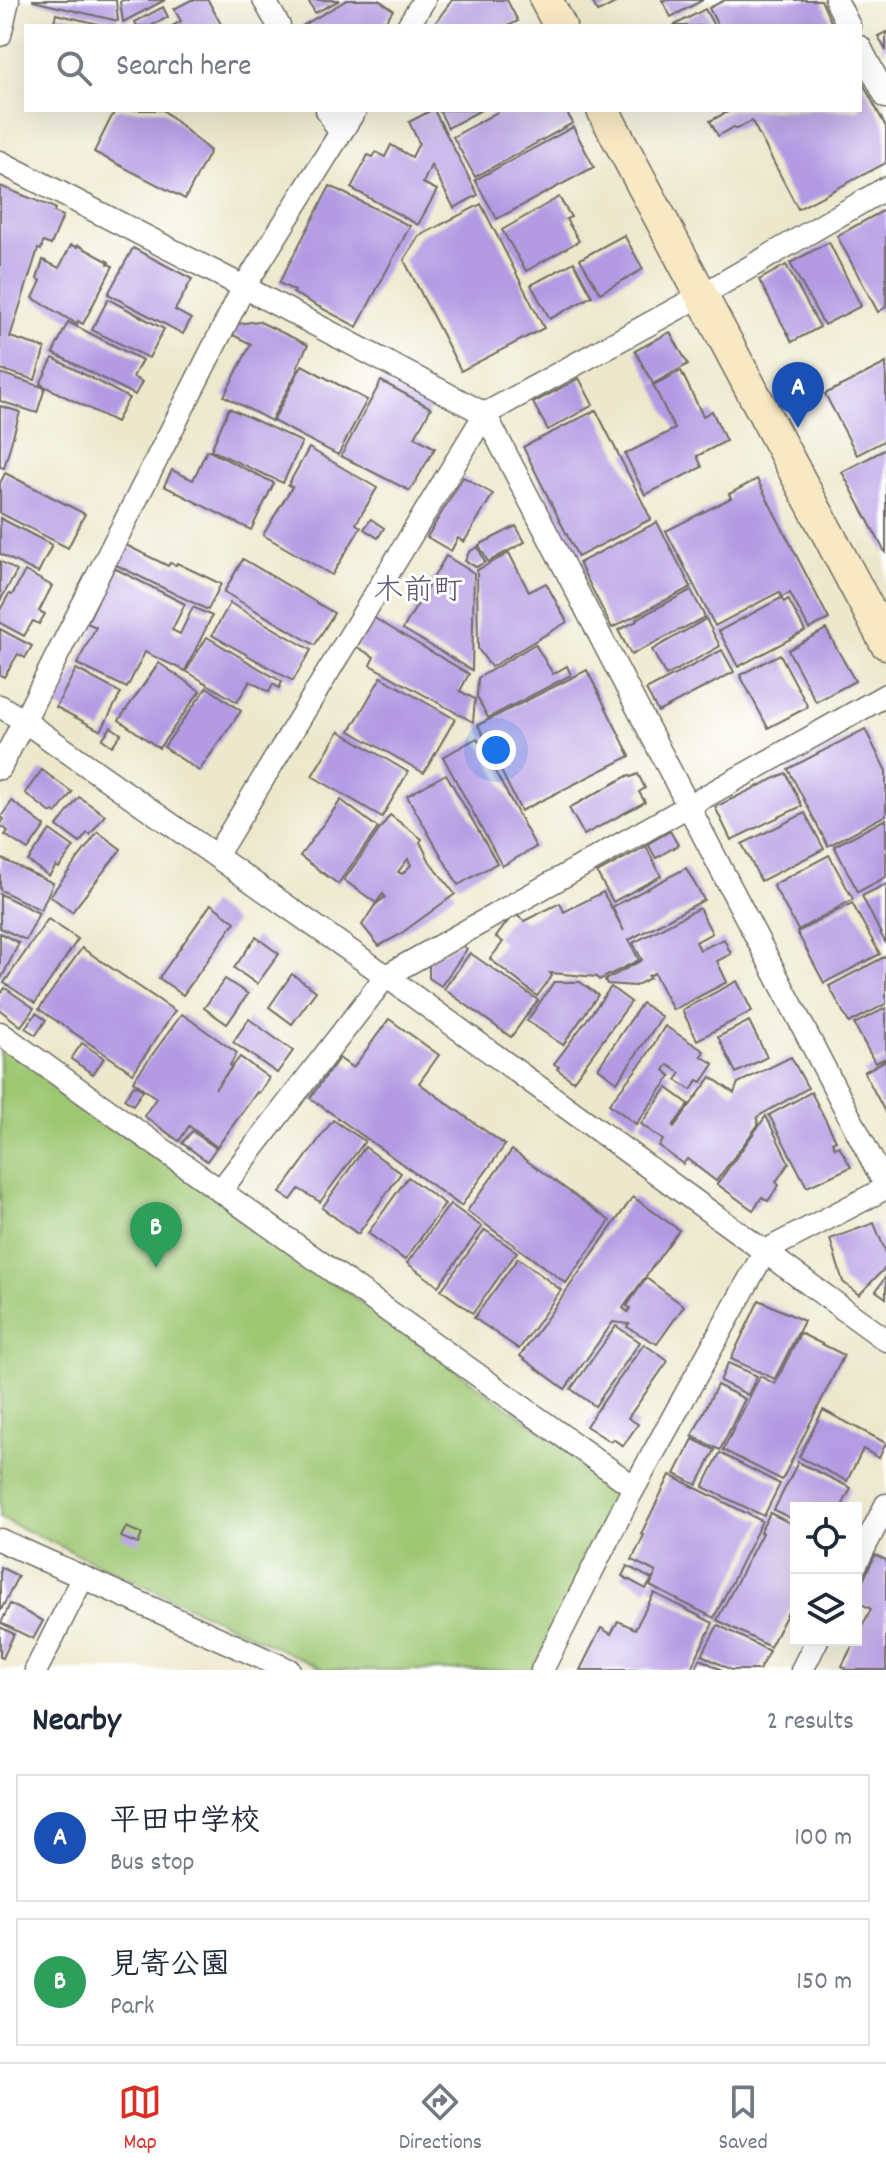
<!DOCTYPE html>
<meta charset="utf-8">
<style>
:root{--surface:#fff;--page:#f6f6f7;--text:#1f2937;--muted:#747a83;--line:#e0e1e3;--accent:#d93025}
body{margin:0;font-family:Dekko,"Klee One",sans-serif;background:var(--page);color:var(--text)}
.controls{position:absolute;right:24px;bottom:24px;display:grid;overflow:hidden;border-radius:0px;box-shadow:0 8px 32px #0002}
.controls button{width:72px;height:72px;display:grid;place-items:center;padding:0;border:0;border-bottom:2px solid var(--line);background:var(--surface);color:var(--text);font:40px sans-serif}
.you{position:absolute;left:496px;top:750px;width:28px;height:28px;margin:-20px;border:6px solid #fff;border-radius:50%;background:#1a73e8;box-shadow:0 0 0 12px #1a73e833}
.badge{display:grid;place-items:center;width:52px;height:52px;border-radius:50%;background:var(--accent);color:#fff;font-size:26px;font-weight:700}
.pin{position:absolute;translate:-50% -66px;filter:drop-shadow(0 2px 4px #0008)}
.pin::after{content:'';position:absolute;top:42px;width:28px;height:24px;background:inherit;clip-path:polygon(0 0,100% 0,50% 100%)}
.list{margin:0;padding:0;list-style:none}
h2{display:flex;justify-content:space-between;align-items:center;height:104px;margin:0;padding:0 32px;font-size:34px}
h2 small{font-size:26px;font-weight:400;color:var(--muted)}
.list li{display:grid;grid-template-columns:52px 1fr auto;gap:24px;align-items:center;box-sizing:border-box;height:128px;margin:0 16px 16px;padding:0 16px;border:2px solid var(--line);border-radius:0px}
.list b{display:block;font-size:30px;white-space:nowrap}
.list p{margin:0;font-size:26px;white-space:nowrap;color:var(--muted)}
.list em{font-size:26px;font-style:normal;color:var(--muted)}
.icon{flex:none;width:44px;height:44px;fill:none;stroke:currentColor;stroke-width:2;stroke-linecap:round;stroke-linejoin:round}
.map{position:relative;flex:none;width:886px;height:1670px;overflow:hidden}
.search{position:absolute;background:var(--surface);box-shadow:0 8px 32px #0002;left:24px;right:24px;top:24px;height:88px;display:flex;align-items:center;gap:20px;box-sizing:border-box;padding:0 28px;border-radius:0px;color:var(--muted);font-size:30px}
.sheet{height:392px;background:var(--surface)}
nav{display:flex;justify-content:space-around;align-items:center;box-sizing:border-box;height:112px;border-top:2px solid var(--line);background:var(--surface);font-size:22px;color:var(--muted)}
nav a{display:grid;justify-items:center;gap:4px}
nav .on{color:var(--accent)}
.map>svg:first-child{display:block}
.green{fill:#9ec772;stroke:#64794e;stroke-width:2}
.building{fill:#b49ae3;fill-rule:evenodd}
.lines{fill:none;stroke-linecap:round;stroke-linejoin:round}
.street-casing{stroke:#6f6d63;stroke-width:25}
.secondary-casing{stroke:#6f6d63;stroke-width:35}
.street{stroke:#fff;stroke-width:22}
.secondary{stroke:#f8e8c3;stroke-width:32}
.labels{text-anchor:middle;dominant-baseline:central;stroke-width:6;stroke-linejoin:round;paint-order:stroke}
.quarter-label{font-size:30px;fill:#5b526b;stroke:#fff}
</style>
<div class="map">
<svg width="886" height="1670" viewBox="0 0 886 1670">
<rect width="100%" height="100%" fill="#fff"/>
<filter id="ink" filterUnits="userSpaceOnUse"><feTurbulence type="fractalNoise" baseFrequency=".0125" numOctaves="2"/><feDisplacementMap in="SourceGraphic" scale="16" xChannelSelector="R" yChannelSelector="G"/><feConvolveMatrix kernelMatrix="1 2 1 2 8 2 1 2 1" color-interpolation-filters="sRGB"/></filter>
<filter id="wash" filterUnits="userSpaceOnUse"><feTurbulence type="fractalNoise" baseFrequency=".006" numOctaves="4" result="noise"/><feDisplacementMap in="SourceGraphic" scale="32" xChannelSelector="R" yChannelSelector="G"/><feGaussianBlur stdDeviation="1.8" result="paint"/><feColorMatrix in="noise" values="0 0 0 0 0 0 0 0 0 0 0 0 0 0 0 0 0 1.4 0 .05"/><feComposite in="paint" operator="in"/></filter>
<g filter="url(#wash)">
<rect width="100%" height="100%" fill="#ede8cc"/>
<polygon class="green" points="0,1045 624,1490 534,1670 325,1670 0,1518"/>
<g id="blocks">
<g class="building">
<polygon points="33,0 116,0 118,21 33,1"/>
<polygon points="123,0 165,0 123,22 120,2"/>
<polygon points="191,0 208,0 222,26 172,26 181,21 174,9"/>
<polygon points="308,0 340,0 315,13"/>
<polygon points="347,0 379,0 393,10 382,26 302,26"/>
<polygon points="452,0 507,0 518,21 508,26 433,26"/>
<polygon points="591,0 621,0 598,12"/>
<polygon points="662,0 703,0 671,17"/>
<polygon points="725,0 821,0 833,26 718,26 709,8"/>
<polygon points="163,7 168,17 151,26 137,26 135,22"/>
<polygon points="705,9 714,26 673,26"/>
<polygon points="56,14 103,25 103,26 53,26"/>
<polygon points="886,32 886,51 878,36"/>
<polygon points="860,78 886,127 886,163 798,209 752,121 736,129 734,127 718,136 710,121 731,110 860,110"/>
<polygon points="115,110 163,110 210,151 185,199 94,152"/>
<polygon points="432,110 434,110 478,195 454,208 431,165 423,183 437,190 418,225 351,188 368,155 373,157 376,152 385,157 391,145 412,157 419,143 409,122"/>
<polygon points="439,110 481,110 448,128"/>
<polygon points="501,110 565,110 573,123 475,177 453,137"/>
<polygon points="573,127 594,167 497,219 475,180"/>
<polygon points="0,186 55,208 54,212 63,216 51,245 43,242 41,250 38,249 10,337 45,348 35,380 0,369"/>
<polygon points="330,186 410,226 357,327 293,293 295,291 279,283"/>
<polygon points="559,197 571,217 566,219 579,241 526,271 502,230"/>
<polygon points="481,204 544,328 461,371 404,260 419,236"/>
<polygon points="886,209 886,307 878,312 837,236"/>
<polygon points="624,235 643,269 600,293 580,259"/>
<polygon points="829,242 861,306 824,325 790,263"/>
<polygon points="71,245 77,247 78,245 109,262 108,264 113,266 83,324 78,321 77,324 33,298 41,281 37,279 43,260 59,268"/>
<polygon points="133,248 192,279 175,310 191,319 183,334 108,294"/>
<polygon points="574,262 592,296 550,319 531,285"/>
<polygon points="786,265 820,327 792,342 759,280"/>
<polygon points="108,299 164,329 149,358 92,330"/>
<polygon points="258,321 308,345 297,367 299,368 271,421 224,396 251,344 233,335 238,324"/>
<polygon points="68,322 142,360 133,377 142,382 135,395 53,353"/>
<polygon points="670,332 688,364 653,384 635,351"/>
<polygon points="53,358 129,398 116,422 40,384"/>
<polygon points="886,363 886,440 857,455 825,394"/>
<polygon points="302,365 367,400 338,455 273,421"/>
<polygon points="681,371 703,416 712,411 726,441 697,456 702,467 645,495 625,454 675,429 653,385"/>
<polygon points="0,373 45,388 37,413 0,401"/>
<polygon points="579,378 593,405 548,430 533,403"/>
<polygon points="381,381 431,408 415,437 435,448 410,491 341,456"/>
<polygon points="0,406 20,412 4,468 0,467"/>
<polygon points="229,408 302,442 283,483 211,450"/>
<polygon points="596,410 651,519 578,557 523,447"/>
<polygon points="309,448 377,488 356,524 361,527 332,575 263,535 292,487 288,485"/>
<polygon points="886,449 886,554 842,472"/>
<polygon points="207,450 274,483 251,530 164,486 172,470 193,480"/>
<polygon points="5,473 85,514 68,548 0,513 0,483"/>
<polygon points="463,477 493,494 464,542 458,538 451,551 427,537"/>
<polygon points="757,479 829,619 809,629 790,593 782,597 779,592 715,626 666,531 731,498 729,494"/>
<polygon points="0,518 52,545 38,573 0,554"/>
<polygon points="371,519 384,528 378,538 364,529"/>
<polygon points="657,522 691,587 612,628 579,563"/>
<polygon points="516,526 525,542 488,562 479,545"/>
<polygon points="126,545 168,566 170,563 176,565 177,563 221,584 208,610 116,565"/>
<polygon points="478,547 485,562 476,567 465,561 469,552"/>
<polygon points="509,553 529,592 546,583 567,622 491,667 478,649 477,570"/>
<polygon points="446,556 474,573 472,670 403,629"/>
<polygon points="243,559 334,613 315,645 224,592"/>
<polygon points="0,561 17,571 0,601"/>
<polygon points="114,568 185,604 172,630 180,634 193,607 212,616 185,671 145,652 127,688 77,664 96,627 87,623"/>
<polygon points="25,571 52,586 39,611 45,614 39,624 33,621 24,636 0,623 0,610 9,594 12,595"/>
<polygon points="691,590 705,617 631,655 618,630 637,621 636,619"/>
<polygon points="781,598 784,602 788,599 805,631 738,667 719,631"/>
<polygon points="230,603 311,650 293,681 212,635"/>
<polygon points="374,618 469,674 460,691 475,699 473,722 370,665 374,657 357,647"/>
<polygon points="706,619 720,646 666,676 652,650"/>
<polygon points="0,629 32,646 25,658 18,654 4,677 0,675"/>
<polygon points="826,629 855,681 816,702 788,650"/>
<polygon points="207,637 282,682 279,688 273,684 269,692 250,681 237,702 186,671"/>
<polygon points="535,644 553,674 567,666 571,675 488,718 477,697 478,678"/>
<polygon points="722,650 734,672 658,712 646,690"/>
<polygon points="780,654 808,707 768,728 740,675"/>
<polygon points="159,663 200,691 159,748 119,720"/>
<polygon points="76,669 121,693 101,731 56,707"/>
<polygon points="587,670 630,756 521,811 478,725"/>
<polygon points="381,677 455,719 424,773 350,731"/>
<polygon points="207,687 241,711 199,771 164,747"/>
<polygon points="111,727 121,734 112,746 102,739"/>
<polygon points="865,729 886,771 886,815 828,846 788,769"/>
<polygon points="339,731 408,772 382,817 312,776"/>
<polygon points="477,738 536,847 502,866 443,757"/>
<polygon points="42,770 72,792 56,814 53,811 51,813 25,793"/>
<polygon points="786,773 802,806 731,840 715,807"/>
<polygon points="446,774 497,863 458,885 407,796"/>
<polygon points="638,774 645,788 639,792 645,802 584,835 569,808 629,775 631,777"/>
<polygon points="79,797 105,815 90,835 87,833 80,843 57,826"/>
<polygon points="341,800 378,828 338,884 300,856"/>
<polygon points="12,801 45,826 28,850 5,835 8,831 0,825 4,819 1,817"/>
<polygon points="805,813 824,849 761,881 742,844"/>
<path d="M 390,815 L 422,839 L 420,842 L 430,862 L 455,894 L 399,935 L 379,946 L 362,925 L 375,905 L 385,897 L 383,894 L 376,903 L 344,880 ZM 408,859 L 411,865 L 402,874 L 398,872 Z"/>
<polygon points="886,819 886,877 858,892 834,846"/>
<polygon points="50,830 74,847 59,868 56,866 49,876 28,861"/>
<polygon points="670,831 678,845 656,858 648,844"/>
<polygon points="98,832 121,849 72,912 50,896"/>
<polygon points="646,846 661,876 613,902 597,873"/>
<polygon points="829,855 853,899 798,930 773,885"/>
<polygon points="0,858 53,883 41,910 0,890"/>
<polygon points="686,868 704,900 629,940 639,960 599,980 597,977 550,973 552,976 537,996 490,959 503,942 496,937 514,913 524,921 560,903 564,912 603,892 624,931 612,907"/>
<polygon points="886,884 886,944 862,896"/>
<polygon points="0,894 39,913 26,940 0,928"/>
<polygon points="852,903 880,954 824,983 797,932"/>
<polygon points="211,904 235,922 183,995 159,978"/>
<polygon points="699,908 712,933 696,942 700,950 724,939 731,954 717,961 727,982 673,1010 654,973 648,976 650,978 635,986 607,984 605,980 642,960 633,943"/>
<polygon points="48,919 78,939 35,1003 4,983"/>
<polygon points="0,933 19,943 0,981"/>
<polygon points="256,937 279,954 257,984 234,968"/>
<polygon points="459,943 467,949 441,986 429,978 429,960"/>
<polygon points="82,948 175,1011 133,1073 39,1009"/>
<polygon points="470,953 538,1000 511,1037 444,989"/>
<polygon points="886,956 886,1004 849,1023 829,986"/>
<polygon points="292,974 316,991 292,1024 269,1007"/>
<polygon points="225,979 248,994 227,1024 204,1008"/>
<polygon points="737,981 752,1011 697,1040 682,1010"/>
<polygon points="554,982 580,982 598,995 563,1045 527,1021"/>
<polygon points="611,987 631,1002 573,1081 557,1069 559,1067 554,1064"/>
<polygon points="5,988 34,1008 21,1026 0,1010 0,995"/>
<polygon points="642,1003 662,1017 617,1082 598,1068"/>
<polygon points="886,1008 886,1058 875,1063 854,1024"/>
<polygon points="36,1013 46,1020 36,1035 25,1028"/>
<polygon points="182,1014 237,1053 230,1065 232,1066 215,1089 240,1057 269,1078 259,1093 257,1092 217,1147 189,1126 179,1141 144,1116 156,1098 133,1081"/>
<polygon points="249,1019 293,1051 277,1073 233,1042"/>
<polygon points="389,1019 439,1055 419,1083 505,1145 461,1206 310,1098 339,1058 353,1068"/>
<polygon points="749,1021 767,1057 736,1073 718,1037"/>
<polygon points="665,1026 704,1051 701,1056 714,1064 702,1082 698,1080 691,1090 676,1080 681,1073 668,1065 664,1070 671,1076 636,1124 609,1104 646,1057"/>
<polygon points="82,1043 104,1058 93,1074 71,1059"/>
<polygon points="791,1057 808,1088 757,1117 758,1125 716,1181 687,1159 683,1164 659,1146 663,1140 641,1124 667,1088 689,1104 673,1126 674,1127 711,1077 734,1093 738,1083"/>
<polygon points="886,1060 886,1114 864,1072"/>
<polygon points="134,1085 143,1090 133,1105 124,1099"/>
<polygon points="811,1092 836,1140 832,1142 835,1148 839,1146 851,1167 807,1187 769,1115"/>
<polygon points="766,1116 789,1163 776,1182 779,1185 768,1201 762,1197 753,1210 717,1184"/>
<polygon points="333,1120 365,1141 320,1202 299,1189 291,1200 280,1193"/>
<polygon points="192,1131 216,1148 207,1161 182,1143"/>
<polygon points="365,1147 401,1173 358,1234 322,1208"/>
<polygon points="512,1150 610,1221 566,1283 467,1211"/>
<polygon points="408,1177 445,1204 405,1260 368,1233"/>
<polygon points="633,1197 679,1230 623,1308 628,1312 630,1308 627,1306 646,1278 684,1306 657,1344 627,1327 629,1324 613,1322 565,1389 520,1356"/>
<polygon points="450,1204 482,1227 438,1286 407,1263"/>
<polygon points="874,1223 886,1253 886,1267 859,1295 843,1282 830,1239"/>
<polygon points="485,1230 517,1252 473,1313 441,1290"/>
<polygon points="518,1258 561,1290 519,1349 474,1318"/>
<polygon points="886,1276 886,1298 876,1291"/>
<polygon points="759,1300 804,1321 775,1379 731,1359"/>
<polygon points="616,1326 640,1342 595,1406 571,1389"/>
<polygon points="800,1333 844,1355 782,1480 723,1450 760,1376 775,1384"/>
<polygon points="644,1344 668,1361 628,1418 638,1424 623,1446 613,1439 611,1442 586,1426"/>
<polygon points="728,1363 757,1376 748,1395 720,1381"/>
<polygon points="717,1385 745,1399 720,1450 692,1436"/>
<polygon points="823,1410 886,1443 879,1458 863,1449 847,1481 799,1457"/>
<polygon points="693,1439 715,1450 697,1485 675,1474"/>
<polygon points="720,1453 780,1484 764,1516 703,1487"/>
<polygon points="798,1462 851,1488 841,1508 796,1508 796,1521 774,1510"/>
<polygon points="670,1475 762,1521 714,1618 650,1586 656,1572 632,1560 644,1535 641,1534"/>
<polygon points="770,1513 796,1526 796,1597 770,1647 717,1620 762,1533 760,1532"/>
<polygon points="126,1527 142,1534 138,1544 121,1537"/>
<polygon points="875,1555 886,1560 886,1670 844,1670 845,1668 842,1666 871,1609 856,1601 856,1595"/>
<polygon points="627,1566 652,1579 646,1589 622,1576"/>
<polygon points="0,1567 18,1576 0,1612"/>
<polygon points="654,1593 713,1623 690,1670 580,1670 601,1628 611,1634 618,1621 635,1629"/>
<polygon points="10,1604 43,1621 33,1639 1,1623"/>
<polygon points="718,1625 769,1651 759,1670 731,1670 702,1655"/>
<polygon points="0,1627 14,1634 3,1658 0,1657"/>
<polygon points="700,1659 722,1670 695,1670"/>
</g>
</g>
</g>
<g filter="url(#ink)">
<use href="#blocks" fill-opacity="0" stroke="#6f6d63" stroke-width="2"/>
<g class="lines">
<defs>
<g id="street">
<polyline points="264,0 279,26"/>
<polyline points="836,0 849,26"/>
<polyline points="408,26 424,0"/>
<polyline points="0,35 8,0"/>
<polyline points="860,47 886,97"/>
<polyline points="327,110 340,133"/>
<polyline points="0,162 244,287 485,414 886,1187"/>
<polyline points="0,706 24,721 386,976 886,1340"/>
<polyline points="0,768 244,287 355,110"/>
<polyline points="216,856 485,414 702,295 886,188"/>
<polyline points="0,1033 634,1487"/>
<polyline points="220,1191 386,976 886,695"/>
<polyline points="0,1540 289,1670"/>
<polyline points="856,1564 886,1505"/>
<polyline points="36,1670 83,1577"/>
<polyline points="542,1670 629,1497 765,1251 886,1188"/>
<polyline points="802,1670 817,1640"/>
</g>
<g id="secondary">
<polyline points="546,0 560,26"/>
<polyline points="603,110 886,643"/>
</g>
</defs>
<use href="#street" class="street-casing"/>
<use href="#secondary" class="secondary-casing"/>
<use href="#street" class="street"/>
<use href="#secondary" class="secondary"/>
</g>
</g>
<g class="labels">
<g class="quarter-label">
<text x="418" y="593">木前町</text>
</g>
</g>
</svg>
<div class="controls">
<button><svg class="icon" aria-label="locate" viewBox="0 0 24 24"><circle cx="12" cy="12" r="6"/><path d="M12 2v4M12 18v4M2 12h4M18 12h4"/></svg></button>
<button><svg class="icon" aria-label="layers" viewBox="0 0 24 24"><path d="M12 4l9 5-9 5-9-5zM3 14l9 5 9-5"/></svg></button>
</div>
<div class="you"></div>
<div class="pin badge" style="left:798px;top:428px;background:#1a4fb4">A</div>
<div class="pin badge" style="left:156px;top:1268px;background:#2e9e5b">B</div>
<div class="search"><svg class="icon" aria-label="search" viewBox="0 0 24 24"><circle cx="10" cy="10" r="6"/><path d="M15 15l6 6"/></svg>Search here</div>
</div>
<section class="sheet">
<h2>Nearby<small>2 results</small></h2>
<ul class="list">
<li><span class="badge" style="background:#1a4fb4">A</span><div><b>平田中学校</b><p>Bus stop</p></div><em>100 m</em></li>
<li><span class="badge" style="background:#2e9e5b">B</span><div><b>見寄公園</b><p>Park</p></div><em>150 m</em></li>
</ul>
</section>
<nav>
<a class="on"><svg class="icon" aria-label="map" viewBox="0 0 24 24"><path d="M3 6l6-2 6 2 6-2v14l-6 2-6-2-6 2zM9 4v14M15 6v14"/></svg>Map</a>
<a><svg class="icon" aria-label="directions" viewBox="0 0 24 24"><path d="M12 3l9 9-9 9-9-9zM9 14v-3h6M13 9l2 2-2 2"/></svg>Directions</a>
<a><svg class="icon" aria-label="saved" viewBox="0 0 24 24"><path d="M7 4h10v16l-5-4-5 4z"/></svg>Saved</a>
</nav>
